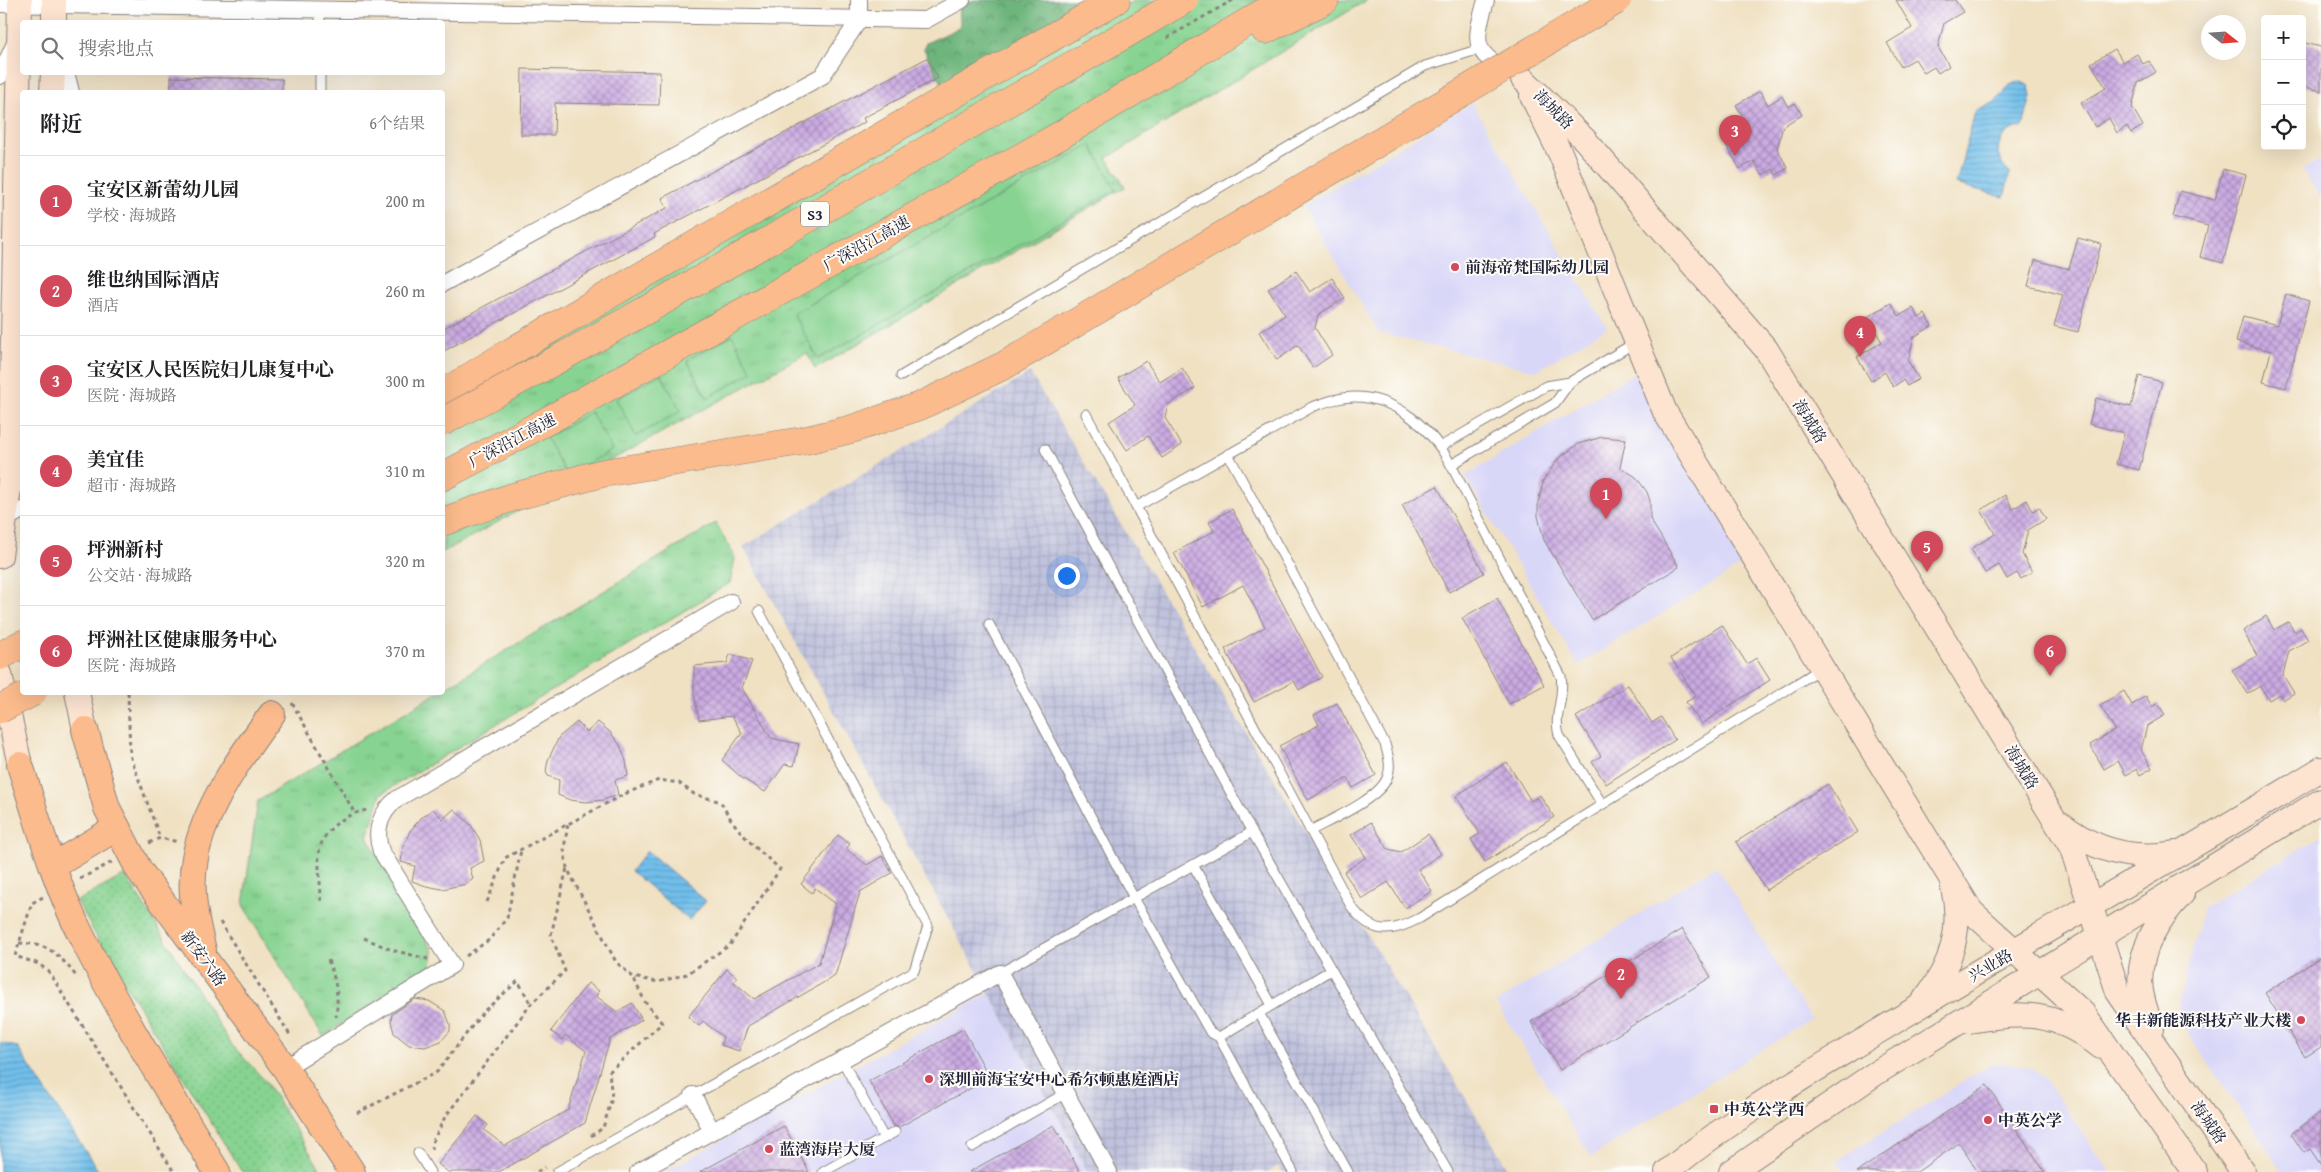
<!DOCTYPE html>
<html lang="zh">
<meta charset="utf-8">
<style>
:root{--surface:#fff;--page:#f6f6f6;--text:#202124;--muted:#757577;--line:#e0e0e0;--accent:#d1495b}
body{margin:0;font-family:"Gentium Book Plus","Noto Serif SC",serif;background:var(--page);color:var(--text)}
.controls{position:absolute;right:15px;top:15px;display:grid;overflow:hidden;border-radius:5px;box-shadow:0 5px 20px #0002}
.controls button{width:45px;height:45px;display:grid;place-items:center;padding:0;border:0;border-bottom:1px solid var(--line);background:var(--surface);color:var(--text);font:25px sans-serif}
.compass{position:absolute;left:2201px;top:15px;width:45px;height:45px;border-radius:50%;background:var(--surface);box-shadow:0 5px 20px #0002;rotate:107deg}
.you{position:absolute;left:1066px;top:575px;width:18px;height:18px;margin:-12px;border:4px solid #fff;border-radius:50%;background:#1a73e8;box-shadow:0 0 0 8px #1a73e833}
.badge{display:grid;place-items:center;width:32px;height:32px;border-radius:50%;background:var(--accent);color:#fff;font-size:16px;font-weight:700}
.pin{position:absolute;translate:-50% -41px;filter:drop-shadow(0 1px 2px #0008)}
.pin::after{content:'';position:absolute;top:26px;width:18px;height:15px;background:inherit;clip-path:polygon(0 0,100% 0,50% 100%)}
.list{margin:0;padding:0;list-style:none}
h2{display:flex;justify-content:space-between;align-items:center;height:65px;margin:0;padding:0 20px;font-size:21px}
h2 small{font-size:16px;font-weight:400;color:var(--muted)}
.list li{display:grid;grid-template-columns:32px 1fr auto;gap:15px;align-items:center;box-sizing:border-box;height:90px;padding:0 20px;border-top:1px solid var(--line)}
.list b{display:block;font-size:19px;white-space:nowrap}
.list p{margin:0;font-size:16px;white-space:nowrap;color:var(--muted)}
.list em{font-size:16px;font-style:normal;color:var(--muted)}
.icon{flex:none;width:28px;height:28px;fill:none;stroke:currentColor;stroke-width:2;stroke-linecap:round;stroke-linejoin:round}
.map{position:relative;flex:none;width:2321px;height:1172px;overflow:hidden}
.search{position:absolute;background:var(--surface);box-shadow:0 5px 20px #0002;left:20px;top:20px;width:425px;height:55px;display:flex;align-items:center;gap:12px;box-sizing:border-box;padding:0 18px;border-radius:5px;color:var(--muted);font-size:19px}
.panel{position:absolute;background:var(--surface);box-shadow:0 5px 20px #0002;left:20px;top:90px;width:425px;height:605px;border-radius:5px}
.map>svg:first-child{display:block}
.built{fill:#d9d7f8}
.industrial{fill:url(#industrial-grid)}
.grass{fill:url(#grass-dots);stroke:#547a66}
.forest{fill:url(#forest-crowns);stroke:#486c5b}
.park{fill:url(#park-tufts);stroke:#547a66}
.garden{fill:#87d391;stroke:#547a66}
.water{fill:url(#water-rules);stroke:#4a7093}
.building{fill:url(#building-cross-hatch)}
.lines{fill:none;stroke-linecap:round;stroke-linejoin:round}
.lane-casing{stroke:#89827f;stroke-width:11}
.street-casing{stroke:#89827f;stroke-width:18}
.secondary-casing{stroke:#89827f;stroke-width:26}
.primary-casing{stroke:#89827f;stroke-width:28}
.highway-casing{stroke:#89827f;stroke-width:29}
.path{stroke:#89827f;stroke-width:3;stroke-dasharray:4 4;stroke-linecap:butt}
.lane{stroke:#fff;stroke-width:9}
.street{stroke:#fff;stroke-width:16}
.secondary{stroke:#fde4d1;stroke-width:24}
.primary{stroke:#fbbb8c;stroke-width:26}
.highway{stroke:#fbbb8c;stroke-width:28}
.highway-bridge-casing{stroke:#89827f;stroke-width:29;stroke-linecap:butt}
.highway-bridge{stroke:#fbbb8c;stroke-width:28}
.poi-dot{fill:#d1495b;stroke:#fdfcf7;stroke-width:2}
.labels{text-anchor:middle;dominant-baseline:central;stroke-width:4;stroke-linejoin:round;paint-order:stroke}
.shield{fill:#fdfcf7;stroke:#646373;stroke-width:1}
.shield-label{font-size:15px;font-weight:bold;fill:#22223b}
.street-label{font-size:16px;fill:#22223b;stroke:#fdfcf7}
.poi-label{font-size:16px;font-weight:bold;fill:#22223b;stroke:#fdfcf7;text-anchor:start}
</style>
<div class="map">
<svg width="2321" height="1172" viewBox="0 0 2321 1172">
<defs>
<pattern id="industrial-grid" width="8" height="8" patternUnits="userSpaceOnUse" patternTransform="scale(1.25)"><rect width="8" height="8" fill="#c0c2dd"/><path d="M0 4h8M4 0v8" fill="none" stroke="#a5a6bf"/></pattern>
<pattern id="grass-dots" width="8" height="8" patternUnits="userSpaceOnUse" patternTransform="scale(1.25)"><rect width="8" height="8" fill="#87d391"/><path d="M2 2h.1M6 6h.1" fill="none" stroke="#74b57e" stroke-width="1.8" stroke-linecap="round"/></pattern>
<pattern id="forest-crowns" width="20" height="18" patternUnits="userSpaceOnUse" patternTransform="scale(1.25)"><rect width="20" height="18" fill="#6db57b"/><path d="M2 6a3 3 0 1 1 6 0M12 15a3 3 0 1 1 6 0" fill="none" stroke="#599366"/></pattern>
<pattern id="park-tufts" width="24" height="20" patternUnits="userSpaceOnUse" patternTransform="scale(1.25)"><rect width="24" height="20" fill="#87d391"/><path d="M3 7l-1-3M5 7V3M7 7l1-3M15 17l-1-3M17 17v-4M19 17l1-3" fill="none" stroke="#74b57e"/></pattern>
<pattern id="water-rules" width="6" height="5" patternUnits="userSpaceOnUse" patternTransform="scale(1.25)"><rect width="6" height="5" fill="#71bfeb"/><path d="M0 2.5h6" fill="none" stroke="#5c9bc0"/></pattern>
<pattern id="building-cross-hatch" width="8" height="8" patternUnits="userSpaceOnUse" patternTransform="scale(1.25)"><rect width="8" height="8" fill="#cbaae2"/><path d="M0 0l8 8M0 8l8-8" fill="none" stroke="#a48ab8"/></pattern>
</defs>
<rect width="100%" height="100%" fill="#fdfcf7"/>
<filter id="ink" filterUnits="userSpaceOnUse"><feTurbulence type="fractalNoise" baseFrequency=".02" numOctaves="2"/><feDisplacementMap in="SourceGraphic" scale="10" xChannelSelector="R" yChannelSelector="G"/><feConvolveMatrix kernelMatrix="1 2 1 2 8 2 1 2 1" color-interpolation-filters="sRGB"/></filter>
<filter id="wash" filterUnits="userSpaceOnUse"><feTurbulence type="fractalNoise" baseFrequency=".0096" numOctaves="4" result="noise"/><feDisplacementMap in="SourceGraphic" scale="20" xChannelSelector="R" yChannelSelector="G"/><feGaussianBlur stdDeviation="1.12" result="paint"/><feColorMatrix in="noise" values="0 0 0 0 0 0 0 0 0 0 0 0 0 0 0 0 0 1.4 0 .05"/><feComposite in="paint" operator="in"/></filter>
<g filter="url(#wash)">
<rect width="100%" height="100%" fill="#f0e1c3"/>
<g class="built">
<polygon points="1472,103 1607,328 1536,371 1379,333 1303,206"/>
<polygon points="2321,159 2321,199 2303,170"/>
<polygon points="1634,373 1747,562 1578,665 1465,476"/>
<polygon points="2321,836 2321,1172 2283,1172 2176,1016 2203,908"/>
<polygon points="1716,866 1811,1019 1591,1157 1496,1003"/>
<polygon points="989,993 1088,1172 664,1172"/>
<polygon points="2007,1063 2031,1068 2045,1079 2110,1172 1844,1172 1837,1161 1989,1065"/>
</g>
<polygon class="industrial" points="1030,373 1510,1172 1282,1172 1278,1166 1267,1172 1088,1172 743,547"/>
<polygon class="grass" points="125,875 231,1044 266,1082 322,1172 242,1172 105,952 77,901"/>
<path class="forest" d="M 974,0 L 1097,0 L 944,88 L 924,49 L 926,43 L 959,28 C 962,21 958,15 960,7 Z"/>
<g class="park">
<polygon points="1136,0 1367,0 1107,158 1125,187 815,369 807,353 443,552 443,416 485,393 542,338"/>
<polygon points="716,523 735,558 730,583 381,794 367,837 433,952 431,967 323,1036 243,905 258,801 437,693 442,692 443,689"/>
</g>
<g class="garden">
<polygon points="1091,145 1116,190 818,359 793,314"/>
<polygon points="732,335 752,372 707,398 687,360"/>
<polygon points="661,374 681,411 636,436 616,399"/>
<polygon points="591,412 612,450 567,475 546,438"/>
</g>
<g class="water">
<path d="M 2020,81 L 2029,86 L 2031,96 L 2023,127 C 1996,129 1990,158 2010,173 L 2004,197 L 1956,184 L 1975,112 L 1995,102 L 2010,85 Z"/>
<polygon points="647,851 706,901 689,920 631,871"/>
<polygon points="0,1043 17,1047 99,1172 0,1172"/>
</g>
<g id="blocks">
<g class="building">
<polygon points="1896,0 1955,0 1963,12 1944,23 1938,47 1949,66 1938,73 1934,67 1924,73 1915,59 1901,67 1887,43 1912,28"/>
<polygon points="2305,43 2321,47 2321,91 2302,86 2302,52"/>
<polygon points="2115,49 2123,62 2137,54 2143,64 2149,61 2156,72 2138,83 2132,107 2143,126 2131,133 2127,126 2117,133 2109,118 2095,127 2081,103 2106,88 2091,63"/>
<polygon points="927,58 938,78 863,118 865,122 654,234 655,237 442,352 442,329 667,208 662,198"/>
<polygon points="522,69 660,72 659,105 555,103 554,135 521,135"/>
<polygon points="171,77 282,79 282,92 171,92"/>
<polygon points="1760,91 1768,105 1782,96 1788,107 1795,103 1802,115 1783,126 1777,149 1788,168 1776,175 1773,169 1763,175 1754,161 1740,169 1726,145 1751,130 1736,105"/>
<polygon points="2223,169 2246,175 2223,263 2200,257 2208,226 2173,217 2180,191 2215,200"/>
<polygon points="2078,238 2101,244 2078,332 2054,326 2063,295 2028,286 2035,260 2069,269"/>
<polygon points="1296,271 1310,292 1332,278 1345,298 1318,315 1315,328 1332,355 1313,368 1298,345 1277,360 1259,332 1285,315 1268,289"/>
<polygon points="2286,294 2309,301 2286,388 2263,382 2271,351 2236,342 2243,316 2277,325"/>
<polygon points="1891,303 1899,316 1913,308 1919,318 1925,314 1932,326 1914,337 1908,361 1919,379 1907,386 1903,380 1893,387 1885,372 1871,381 1857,357 1882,342 1867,317"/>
<polygon points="1146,361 1160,382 1182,368 1195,388 1168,405 1165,418 1182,445 1162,458 1148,436 1127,450 1109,422 1135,405 1118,378"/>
<polygon points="2139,376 2162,382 2139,470 2116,464 2124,433 2089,424 2096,398 2131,407"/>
<polygon points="1602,437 1626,439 1620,467 1636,477 1647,492 1650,501 1650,519 1679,567 1592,620 1544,540 1538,516 1538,503 1544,479 1558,459 1578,444"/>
<polygon points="1437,486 1484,573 1449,592 1402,505"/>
<polygon points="2005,495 2013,509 2027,500 2033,511 2039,507 2046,519 2028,530 2022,554 2032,572 2021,579 2017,573 2007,579 1999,565 1985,573 1971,549 1995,534 1981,510"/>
<polygon points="1232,509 1322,677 1299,690 1294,681 1254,702 1225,649 1265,627 1243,585 1203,607 1174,553 1214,531 1209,522"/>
<polygon points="1497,598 1544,685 1509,704 1462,618"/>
<polygon points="2266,616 2274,630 2288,622 2295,632 2301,628 2308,640 2289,651 2283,675 2294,693 2283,700 2279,694 2269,700 2260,686 2247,694 2232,670 2257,656 2243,631"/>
<polygon points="1722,625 1747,664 1756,658 1770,680 1701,724 1686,702 1696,696 1671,658"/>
<polygon points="730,654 752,661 742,688 771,738 799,744 794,766 785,764 765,792 742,778 722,760 742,733 732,716 699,720 694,693 694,666 727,663"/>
<polygon points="1628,685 1652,723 1661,717 1675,740 1606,784 1592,762 1601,756 1576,717"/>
<polygon points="2124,691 2132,705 2146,696 2152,707 2158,703 2165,715 2147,726 2141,750 2152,768 2140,775 2137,769 2126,775 2118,761 2104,769 2090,745 2115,730 2100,705"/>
<polygon points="1337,703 1376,775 1353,788 1348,778 1308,800 1279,746 1319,725 1314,715"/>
<polygon points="577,722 587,732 598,722 610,732 620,745 626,761 628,776 615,780 618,795 603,800 586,802 570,800 558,795 559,780 548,776 546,772 548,760 559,737"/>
<polygon points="1507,762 1531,801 1540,795 1554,817 1485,862 1471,839 1480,834 1456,796"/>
<polygon points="1828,784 1858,832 1766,890 1736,842"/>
<polygon points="433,809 443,819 454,809 471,825 480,840 484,861 470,868 473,879 467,884 442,889 426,886 412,881 415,866 401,862 403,847 410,831 421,818"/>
<polygon points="1371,822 1388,849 1401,852 1428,834 1441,854 1418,869 1432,891 1405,908 1388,882 1362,899 1344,872 1366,857 1351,835"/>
<polygon points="838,835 850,844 846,849 867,865 882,856 892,873 860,892 835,976 748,1026 739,1051 721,1045 723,1037 703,1021 699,1026 688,1017 727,969 738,978 734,982 754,999 819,963 836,904 815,888 812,893 801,884"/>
<polygon points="1682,929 1711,977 1560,1070 1531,1022"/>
<polygon points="2321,957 2321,1047 2305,1057 2265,993"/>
<polygon points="588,983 599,991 596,996 617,1012 632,1003 642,1020 610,1039 585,1123 499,1172 448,1172 438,1164 477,1116 488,1125 484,1130 505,1146 568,1110 586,1051 565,1035 562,1040 551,1031"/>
<polygon points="415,999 429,1001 445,1011 450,1024 450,1031 441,1041 425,1047 416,1046 409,1045 394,1033 391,1021 392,1014"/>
<polygon points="963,1029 990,1078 899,1127 894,1126 869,1081"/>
<polygon points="1987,1085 2045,1172 1978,1172 1959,1143 1917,1172 1857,1172"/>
<polygon points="2321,1112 2321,1165 2310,1149 2304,1153 2291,1134"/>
<polygon points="1054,1125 1080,1172 969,1172"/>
<polygon points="784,1126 809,1172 700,1172"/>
</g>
</g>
</g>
<g filter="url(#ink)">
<use href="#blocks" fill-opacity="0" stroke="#89827f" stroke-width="1"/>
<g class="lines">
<defs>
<g id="lane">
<polyline points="320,22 320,10"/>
<polyline points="320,92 320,72"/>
<polyline points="901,376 1425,66 1480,49"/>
<path d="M 1086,414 L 1351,906 C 1372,935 1390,934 1420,918 L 1822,668"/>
<polyline points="1440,447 1546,386 1570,382 1636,342"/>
<polyline points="1045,449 1252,832 1448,1172"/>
<path d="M 1228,454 L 1385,744 C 1388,755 1392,767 1387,778 C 1379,799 1330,820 1310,831"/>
<polyline points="1451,465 1555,403 1570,382"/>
<path d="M 1136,507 L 1312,407 C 1326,402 1339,397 1354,397 C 1397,397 1432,429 1451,465 L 1561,676 C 1565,699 1553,714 1559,735 L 1602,804"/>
<polyline points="989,624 1134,898 1210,1032 1219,1037 1293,1172"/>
<polyline points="1193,865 1272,1005"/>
<polyline points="1000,973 1252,832"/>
<polyline points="1259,1013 1348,1172"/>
<polyline points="1219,1037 1331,970"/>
<polyline points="842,1060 884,1138"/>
<polyline points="972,1147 1066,1093"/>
<polyline points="418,1153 430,1172"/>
<polyline points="557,1172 914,971 928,926 759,611"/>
<polyline points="823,1172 895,1132"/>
</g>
<g id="street">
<path d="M 1486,0 C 1476,38 1469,51 1508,71"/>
<polyline points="0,4 926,20 962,0"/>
<polyline points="66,72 71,92"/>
<polyline points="0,76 16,41"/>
<polyline points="442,284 822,76 859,20 859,0"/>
<polyline points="0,522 22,510"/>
<path d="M 285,1068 L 452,965 L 381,851 C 374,831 380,813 397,799 L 731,602"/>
<polyline points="693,1095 712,1131"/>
<polyline points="638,1172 1000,973 1109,1172"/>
</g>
<g id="secondary">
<polyline points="54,22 54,0"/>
<polyline points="1523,79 1585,140 1766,349 2072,848 2118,992 2243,1172"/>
<polyline points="52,92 53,72"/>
<polyline points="1532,96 1561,155 1665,412 1971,911 2084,1014 2195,1172"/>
<polyline points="0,556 10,481 20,0"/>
<polyline points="0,674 20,765"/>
<polyline points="77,692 85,730"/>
<path d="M 2061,824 C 2095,851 2132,861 2175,853"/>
<path d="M 1925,999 C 1951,967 1963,929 1953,888"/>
<path d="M 1969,1021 C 2024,1011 2055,1011 2101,1047"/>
<path d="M 2152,1029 C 2148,1017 2143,1004 2141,991 C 2136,953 2157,920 2182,894"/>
<path d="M 1667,1172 C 1730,1119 1809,1074 1879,1031 C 2025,942 2175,859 2321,769"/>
<polyline points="1731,1172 1876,1073 2321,801"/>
</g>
<g id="primary">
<polyline points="85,730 107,808 139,870 285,1068 352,1172"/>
<path d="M 20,765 C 39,824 55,884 83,939 C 123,1019 171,1095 217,1172"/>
<polyline points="53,866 116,828"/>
<path d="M 203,950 C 195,920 189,889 195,858 C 204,808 242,754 272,714"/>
</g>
<g id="highway">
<polyline points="1265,30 1325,0"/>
<polyline points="442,394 509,353 1116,0"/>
<polyline points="442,477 556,416 1061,135 1284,0"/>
<polyline points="0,656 22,644"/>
</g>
</defs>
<use href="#lane" class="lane-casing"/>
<use href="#street" class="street-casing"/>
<use href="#secondary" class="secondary-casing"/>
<use href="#primary" class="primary-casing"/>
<use href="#highway" class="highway-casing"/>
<g class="path">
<polyline points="1167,38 1233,0"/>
<polyline points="128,692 130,755 160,838"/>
<polyline points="292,703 354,812"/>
<polyline points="149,843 160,838 179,842"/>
<polyline points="80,879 112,862"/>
<polyline points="43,897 32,903 15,956 39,964 49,972 174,1172"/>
<path d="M 321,901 C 321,886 318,869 319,854 C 321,830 345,814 367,810"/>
<path d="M 487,902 L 505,858 L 622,795 L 659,780 L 679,783 L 694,794 L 721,802 C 735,831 756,848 780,869 L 730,945 L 687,974 L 658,982 L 633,977 L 616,962 L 567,868 L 564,849 L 568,824"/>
<polyline points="220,922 290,1035"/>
<polyline points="364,938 392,950 428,959"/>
<path d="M 19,943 C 49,944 58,953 76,976"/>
<polyline points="466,956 489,940 507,918 521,850"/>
<path d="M 328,960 C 336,980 339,996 336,1017"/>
<polyline points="357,1113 437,1072 483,1012 518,981 531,1004"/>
<polyline points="591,1136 603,1128 612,1098 609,1072 662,1023 645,1002 633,977"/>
<polyline points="432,1150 432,1143 445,1117 531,1004 565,971 551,935 567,868"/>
<polyline points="537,1172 545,1167"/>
</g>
<use href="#lane" class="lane"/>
<use href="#street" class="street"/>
<use href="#secondary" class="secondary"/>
<use href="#primary" class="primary"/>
<use href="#highway" class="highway"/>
<defs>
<g id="highway-bridge">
<path d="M 442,422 C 693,288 938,143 1184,0"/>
<polyline points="442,522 513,497 603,473 802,441 852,429 920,406 1005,365 1617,0"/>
<polyline points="0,709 33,692"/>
</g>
</defs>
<use href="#highway-bridge" class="highway-bridge-casing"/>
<use href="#highway-bridge" class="highway-bridge"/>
</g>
</g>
<g class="poi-dot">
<circle cx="1455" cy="267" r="5"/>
<circle cx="2301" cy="1020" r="5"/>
<circle cx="929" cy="1079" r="5"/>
<rect x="1709" y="1104" width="10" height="10" rx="2.5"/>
<circle cx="1988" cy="1120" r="5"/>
<circle cx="769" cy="1149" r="5"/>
</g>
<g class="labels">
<rect class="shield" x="801" y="201.5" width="28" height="25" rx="4"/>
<g class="shield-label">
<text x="815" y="214">S3</text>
</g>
<g class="street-label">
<text transform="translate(1554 109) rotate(45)">海城路</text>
<text transform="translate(866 243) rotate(-29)">广深沿江高速</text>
<text transform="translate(1810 421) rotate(58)">海城路</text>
<text transform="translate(512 440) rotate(-28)">广深沿江高速</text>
<text transform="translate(2022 767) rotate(58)">海城路</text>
<text transform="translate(204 958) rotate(54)">新安六路</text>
<text transform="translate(1990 965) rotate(-30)">兴业路</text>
<text transform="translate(2209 1122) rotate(55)">海城路</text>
</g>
<g class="poi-label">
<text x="1465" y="267">前海帝梵国际幼儿园</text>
<text x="2291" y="1020" text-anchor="end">华丰新能源科技产业大楼</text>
<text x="939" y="1079">深圳前海宝安中心希尔顿惠庭酒店</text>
<text x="1724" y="1109">中英公学西</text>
<text x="1998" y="1120">中英公学</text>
<text x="779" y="1149">蓝湾海岸大厦</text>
</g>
</g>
</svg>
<div class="controls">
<button>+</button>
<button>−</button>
<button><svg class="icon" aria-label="locate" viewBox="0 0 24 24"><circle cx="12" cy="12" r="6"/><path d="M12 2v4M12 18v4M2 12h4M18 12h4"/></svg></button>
</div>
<svg class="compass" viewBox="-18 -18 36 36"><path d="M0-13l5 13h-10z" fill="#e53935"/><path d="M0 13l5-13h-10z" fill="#757577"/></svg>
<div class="you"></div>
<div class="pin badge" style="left:1606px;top:519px">1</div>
<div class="pin badge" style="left:1621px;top:999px">2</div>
<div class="pin badge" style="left:1735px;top:156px">3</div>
<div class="pin badge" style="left:1860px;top:357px">4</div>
<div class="pin badge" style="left:1927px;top:572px">5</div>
<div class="pin badge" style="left:2050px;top:676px">6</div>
<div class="search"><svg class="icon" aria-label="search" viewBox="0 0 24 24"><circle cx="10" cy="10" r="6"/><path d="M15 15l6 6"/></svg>搜索地点</div>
<section class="panel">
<h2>附近<small>6个结果</small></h2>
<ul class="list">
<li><span class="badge">1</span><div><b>宝安区新蕾幼儿园</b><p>学校 · 海城路</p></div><em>200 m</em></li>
<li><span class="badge">2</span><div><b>维也纳国际酒店</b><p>酒店</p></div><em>260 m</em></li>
<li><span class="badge">3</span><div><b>宝安区人民医院妇儿康复中心</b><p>医院 · 海城路</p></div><em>300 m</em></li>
<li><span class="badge">4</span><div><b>美宜佳</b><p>超市 · 海城路</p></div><em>310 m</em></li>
<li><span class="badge">5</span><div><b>坪洲新村</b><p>公交站 · 海城路</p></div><em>320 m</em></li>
<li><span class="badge">6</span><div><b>坪洲社区健康服务中心</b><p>医院 · 海城路</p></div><em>370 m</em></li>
</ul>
</section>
</div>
